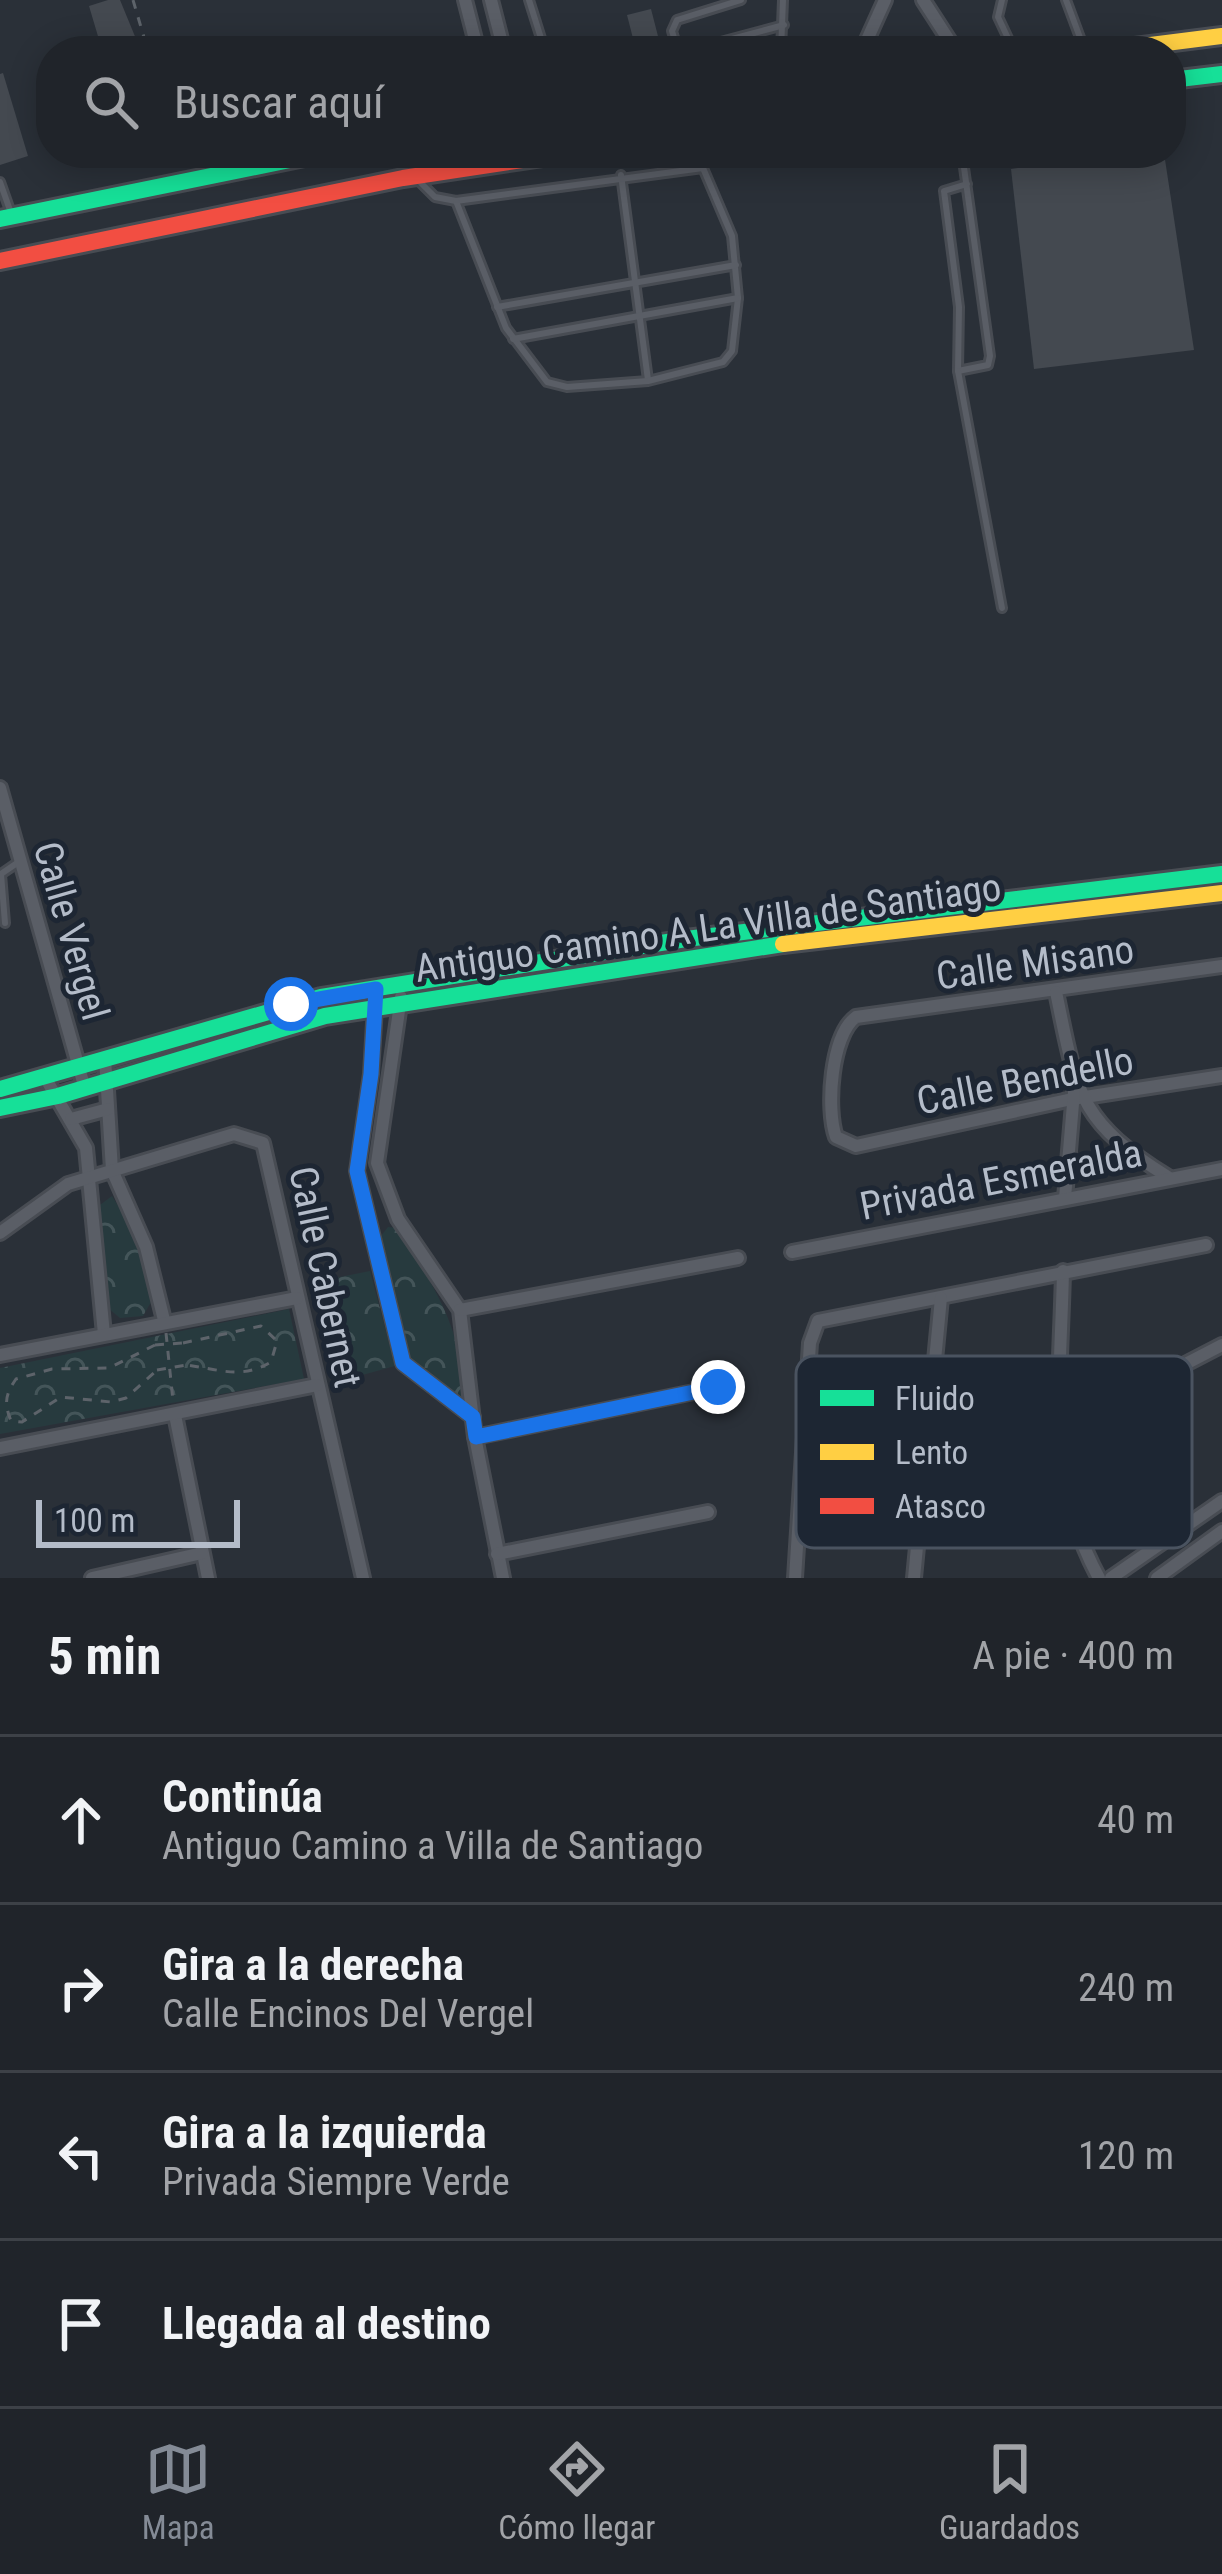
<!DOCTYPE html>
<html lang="es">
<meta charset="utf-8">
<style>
:root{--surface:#20242a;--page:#282c32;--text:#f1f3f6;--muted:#a2a4a8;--line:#3d4147;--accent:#848b96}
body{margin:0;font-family:"Roboto Condensed",sans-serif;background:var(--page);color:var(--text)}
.scale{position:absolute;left:36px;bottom:30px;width:204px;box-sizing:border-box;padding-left:12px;border:6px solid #b4bcc9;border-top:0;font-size:33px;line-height:42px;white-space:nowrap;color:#b4bcc9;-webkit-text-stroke:9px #1d2633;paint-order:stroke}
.stop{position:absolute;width:36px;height:36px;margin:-27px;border:9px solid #1a73e8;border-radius:50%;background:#fff}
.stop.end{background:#1a73e8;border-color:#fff;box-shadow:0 3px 12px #0008}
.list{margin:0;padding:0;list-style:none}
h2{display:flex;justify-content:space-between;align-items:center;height:156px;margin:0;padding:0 48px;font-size:51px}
h2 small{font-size:39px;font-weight:400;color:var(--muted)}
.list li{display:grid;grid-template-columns:78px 1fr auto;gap:36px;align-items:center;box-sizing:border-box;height:168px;padding:0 48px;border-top:3px solid var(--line)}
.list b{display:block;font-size:45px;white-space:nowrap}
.list p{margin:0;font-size:39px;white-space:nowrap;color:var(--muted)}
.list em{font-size:39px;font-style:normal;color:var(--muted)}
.icon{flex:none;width:66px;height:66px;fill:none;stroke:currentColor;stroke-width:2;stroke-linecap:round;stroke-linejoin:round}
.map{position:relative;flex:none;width:1222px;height:1578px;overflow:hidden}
.search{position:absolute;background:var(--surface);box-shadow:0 6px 30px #0003;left:36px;right:36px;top:36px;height:132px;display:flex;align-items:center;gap:30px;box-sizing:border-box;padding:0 42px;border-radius:48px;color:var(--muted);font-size:45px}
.sheet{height:828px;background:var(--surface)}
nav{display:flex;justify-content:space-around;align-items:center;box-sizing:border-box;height:168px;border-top:3px solid var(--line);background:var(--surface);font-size:33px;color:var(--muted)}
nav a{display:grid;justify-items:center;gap:6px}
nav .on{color:var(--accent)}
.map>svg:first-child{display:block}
.park{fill:url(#park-crowns)}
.building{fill:#444950}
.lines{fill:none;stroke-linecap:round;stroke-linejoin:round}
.lane-casing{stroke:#484c53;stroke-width:12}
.street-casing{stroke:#484c53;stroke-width:18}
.fast-casing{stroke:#484c53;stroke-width:22}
.slow-casing{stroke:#484c53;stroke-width:22}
.jam-casing{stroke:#484c53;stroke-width:22}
.path{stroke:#5d636a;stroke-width:3;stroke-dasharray:9 9;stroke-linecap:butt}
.lane{stroke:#5a5e66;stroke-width:6}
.street{stroke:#5a5e66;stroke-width:12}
.fast{stroke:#16e098;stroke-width:16}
.slow{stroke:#ffcf43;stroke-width:16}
.jam{stroke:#f24e42;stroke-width:16}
.path-bridge{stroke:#5d636a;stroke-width:3;stroke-dasharray:9 9;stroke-linecap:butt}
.route{stroke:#1a73e8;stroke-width:15}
.labels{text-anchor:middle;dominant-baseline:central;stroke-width:10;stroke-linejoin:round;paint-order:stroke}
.street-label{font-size:39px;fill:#b4bcc9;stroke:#1d2633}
.key{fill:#1d2633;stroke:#4a5360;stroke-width:3}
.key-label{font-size:33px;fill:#b4bcc9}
</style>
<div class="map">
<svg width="1222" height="1578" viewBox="0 0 1222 1578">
<defs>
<pattern id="park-crowns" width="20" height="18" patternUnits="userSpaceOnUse" patternTransform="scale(3)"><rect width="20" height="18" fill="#273a3e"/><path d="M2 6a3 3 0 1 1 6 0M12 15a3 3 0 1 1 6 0" fill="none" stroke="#445559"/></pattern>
</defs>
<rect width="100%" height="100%" fill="#2a3038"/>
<g class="park">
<polygon points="112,1196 134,1231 151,1302 143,1316 120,1318 108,1308 100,1205"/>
<path d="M 388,1227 L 397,1228 C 431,1282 468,1334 461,1402 L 409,1361 L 381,1236 Z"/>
<polygon points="370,1271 395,1366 344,1380 320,1281"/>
<polygon points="289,1309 304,1379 0,1434 0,1368"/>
</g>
<g class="building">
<polygon points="108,0 120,0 141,51 112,51 109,40 100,43 89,6"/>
<polygon points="651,9 660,44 636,50 627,15"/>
<polygon points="3,73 28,156 0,165 0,74"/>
<polygon points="1132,153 1164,153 1194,350 1034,369 1011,169"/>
</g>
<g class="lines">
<defs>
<g id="lane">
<polyline points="529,0 545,51"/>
<polyline points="1002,0 998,17 1014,51"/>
<polyline points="1066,0 1085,51"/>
<polyline points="678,51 672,31 677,20 741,0"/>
<polyline points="687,51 784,25"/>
<polyline points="781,51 783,0"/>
<polyline points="962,153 990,356 988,365 958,371 959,307 944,191 967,184"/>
<polyline points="621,175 648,380"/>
<polyline points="0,182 11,213"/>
<polyline points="421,183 435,197 456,201 703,168 705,153"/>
<polyline points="456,201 506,328 547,382 567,387 648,381 723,362 732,351 738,298 732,236 703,168"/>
<polyline points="497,307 736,265"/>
<polyline points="513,339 738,298"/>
<polyline points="958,371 1002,608"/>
<polyline points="5,923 1,874 20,861"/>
</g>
<g id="street">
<polyline points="465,0 478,51"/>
<polyline points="491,0 504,51"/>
<polyline points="923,0 956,51"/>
<polyline points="862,51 885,0"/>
<polyline points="0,788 85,1089"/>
<path d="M 1222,966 L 856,1017 C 831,1035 826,1109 836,1137 L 856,1146 L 1072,1099 L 1222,1076"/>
<polyline points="376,989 371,1074 357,1171 403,1363 473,1417"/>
<path d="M 1056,992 C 1077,1093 1077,1120 1168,1177"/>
<polyline points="401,997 377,1163 398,1219 460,1310 475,1437 503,1578"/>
<polyline points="105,1058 112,1170 146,1247 164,1320"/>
<polyline points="46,1079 86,1148 104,1334"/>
<polyline points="71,1119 108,1109"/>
<polyline points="1067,1172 1133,1157"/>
<polyline points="1065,1198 1074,1092"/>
<polyline points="0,1233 68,1184 234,1134 263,1143 363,1578"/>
<polyline points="792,1252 1222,1169"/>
<path d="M 1063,1271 C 1061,1379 1045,1480 1099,1578"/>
<polyline points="460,1310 738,1258"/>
<polyline points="0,1355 297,1298"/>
<polyline points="175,1415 208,1578"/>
<polyline points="1060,1429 1222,1345"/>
<polyline points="475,1437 718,1387"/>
<polyline points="0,1448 317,1385"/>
<polyline points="497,1554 708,1512"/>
<polyline points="92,1578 202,1553"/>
<polyline points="795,1578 810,1343 818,1321 1206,1245"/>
<polyline points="914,1578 941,1298"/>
<polyline points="1111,1578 1222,1501"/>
<polyline points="1157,1578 1222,1531"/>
</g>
<g id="fast">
<polyline points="1171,80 1222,74"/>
<polyline points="0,219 324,153"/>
<polyline points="0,1089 321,997 686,939 1222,874"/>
<polyline points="0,1108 58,1096 325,1016 783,944"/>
</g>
<g id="slow">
<polyline points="1103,51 1222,36"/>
<polyline points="783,944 1222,893"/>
</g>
<polyline id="jam" points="0,261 403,178 569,153"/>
</defs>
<use href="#lane" class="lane-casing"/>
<use href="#street" class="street-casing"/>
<use href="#fast" class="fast-casing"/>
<use href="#slow" class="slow-casing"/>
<use href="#jam" class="jam-casing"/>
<g class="path">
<polyline points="133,0 148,51"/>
<polyline points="166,1333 173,1401"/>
<path d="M 183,1343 L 261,1326 L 277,1341 L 271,1362 C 241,1380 219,1369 186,1365"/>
<path d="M 155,1345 L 109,1368 L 52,1369 L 16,1379 C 5,1395 4,1403 11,1421 L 22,1422 L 61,1397 L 111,1402 L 126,1398 L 157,1370"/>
</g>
<use href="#lane" class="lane"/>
<use href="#street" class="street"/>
<use href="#fast" class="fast"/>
<use href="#slow" class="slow"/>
<use href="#jam" class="jam"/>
<g class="path-bridge">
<polyline points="155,1345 183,1343"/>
<polyline points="157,1370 186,1365"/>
</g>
</g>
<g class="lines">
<polyline class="route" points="291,1004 376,989 371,1074 357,1171 403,1363 473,1417 476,1437 718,1387"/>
</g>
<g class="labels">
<g class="street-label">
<text transform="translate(708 928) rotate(-8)">Antiguo Camino A La Villa de Santiago</text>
<text transform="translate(71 931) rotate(74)">Calle Vergel</text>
<text transform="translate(1035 963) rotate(-8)">Calle Misano</text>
<text transform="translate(1025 1081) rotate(-11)">Calle Bendello</text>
<text transform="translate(1001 1180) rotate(-11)">Privada Esmeralda</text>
<text transform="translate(325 1277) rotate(78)">Calle Cabernet</text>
</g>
</g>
<rect x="796" y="1356" width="396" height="192" rx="18" class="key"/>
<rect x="820" y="1390" width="54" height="16" fill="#16e098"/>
<rect x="820" y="1444" width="54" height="16" fill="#ffcf43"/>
<rect x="820" y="1498" width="54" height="16" fill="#f24e42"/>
<g class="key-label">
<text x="895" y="1410">Fluido</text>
<text x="895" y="1464">Lento</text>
<text x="895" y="1518">Atasco</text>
</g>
</svg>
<div class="scale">100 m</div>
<div class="stop" style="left:291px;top:1004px"></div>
<div class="stop end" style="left:718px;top:1387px"></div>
<div class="search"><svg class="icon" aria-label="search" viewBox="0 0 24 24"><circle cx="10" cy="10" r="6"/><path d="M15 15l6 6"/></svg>Buscar aquí</div>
</div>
<section class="sheet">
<h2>5 min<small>A pie · 400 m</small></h2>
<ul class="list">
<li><svg class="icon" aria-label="ahead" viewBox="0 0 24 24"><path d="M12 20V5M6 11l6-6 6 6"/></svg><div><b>Continúa</b><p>Antiguo Camino a Villa de Santiago</p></div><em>40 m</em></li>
<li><svg class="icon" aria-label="right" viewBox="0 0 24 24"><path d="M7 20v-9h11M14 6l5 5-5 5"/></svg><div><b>Gira a la derecha</b><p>Calle Encinos Del Vergel</p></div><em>240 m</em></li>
<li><svg class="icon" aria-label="left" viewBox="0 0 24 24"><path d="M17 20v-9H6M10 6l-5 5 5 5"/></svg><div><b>Gira a la izquierda</b><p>Privada Siempre Verde</p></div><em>120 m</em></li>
<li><svg class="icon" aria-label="arrive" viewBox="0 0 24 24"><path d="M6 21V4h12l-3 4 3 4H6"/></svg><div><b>Llegada al destino</b></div></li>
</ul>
</section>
<nav>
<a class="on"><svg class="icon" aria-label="map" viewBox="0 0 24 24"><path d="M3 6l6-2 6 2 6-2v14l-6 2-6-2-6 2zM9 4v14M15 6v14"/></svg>Mapa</a>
<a><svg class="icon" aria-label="directions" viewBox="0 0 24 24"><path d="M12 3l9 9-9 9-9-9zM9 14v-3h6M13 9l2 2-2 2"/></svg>Cómo llegar</a>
<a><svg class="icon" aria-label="saved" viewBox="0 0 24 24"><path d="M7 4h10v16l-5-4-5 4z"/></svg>Guardados</a>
</nav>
